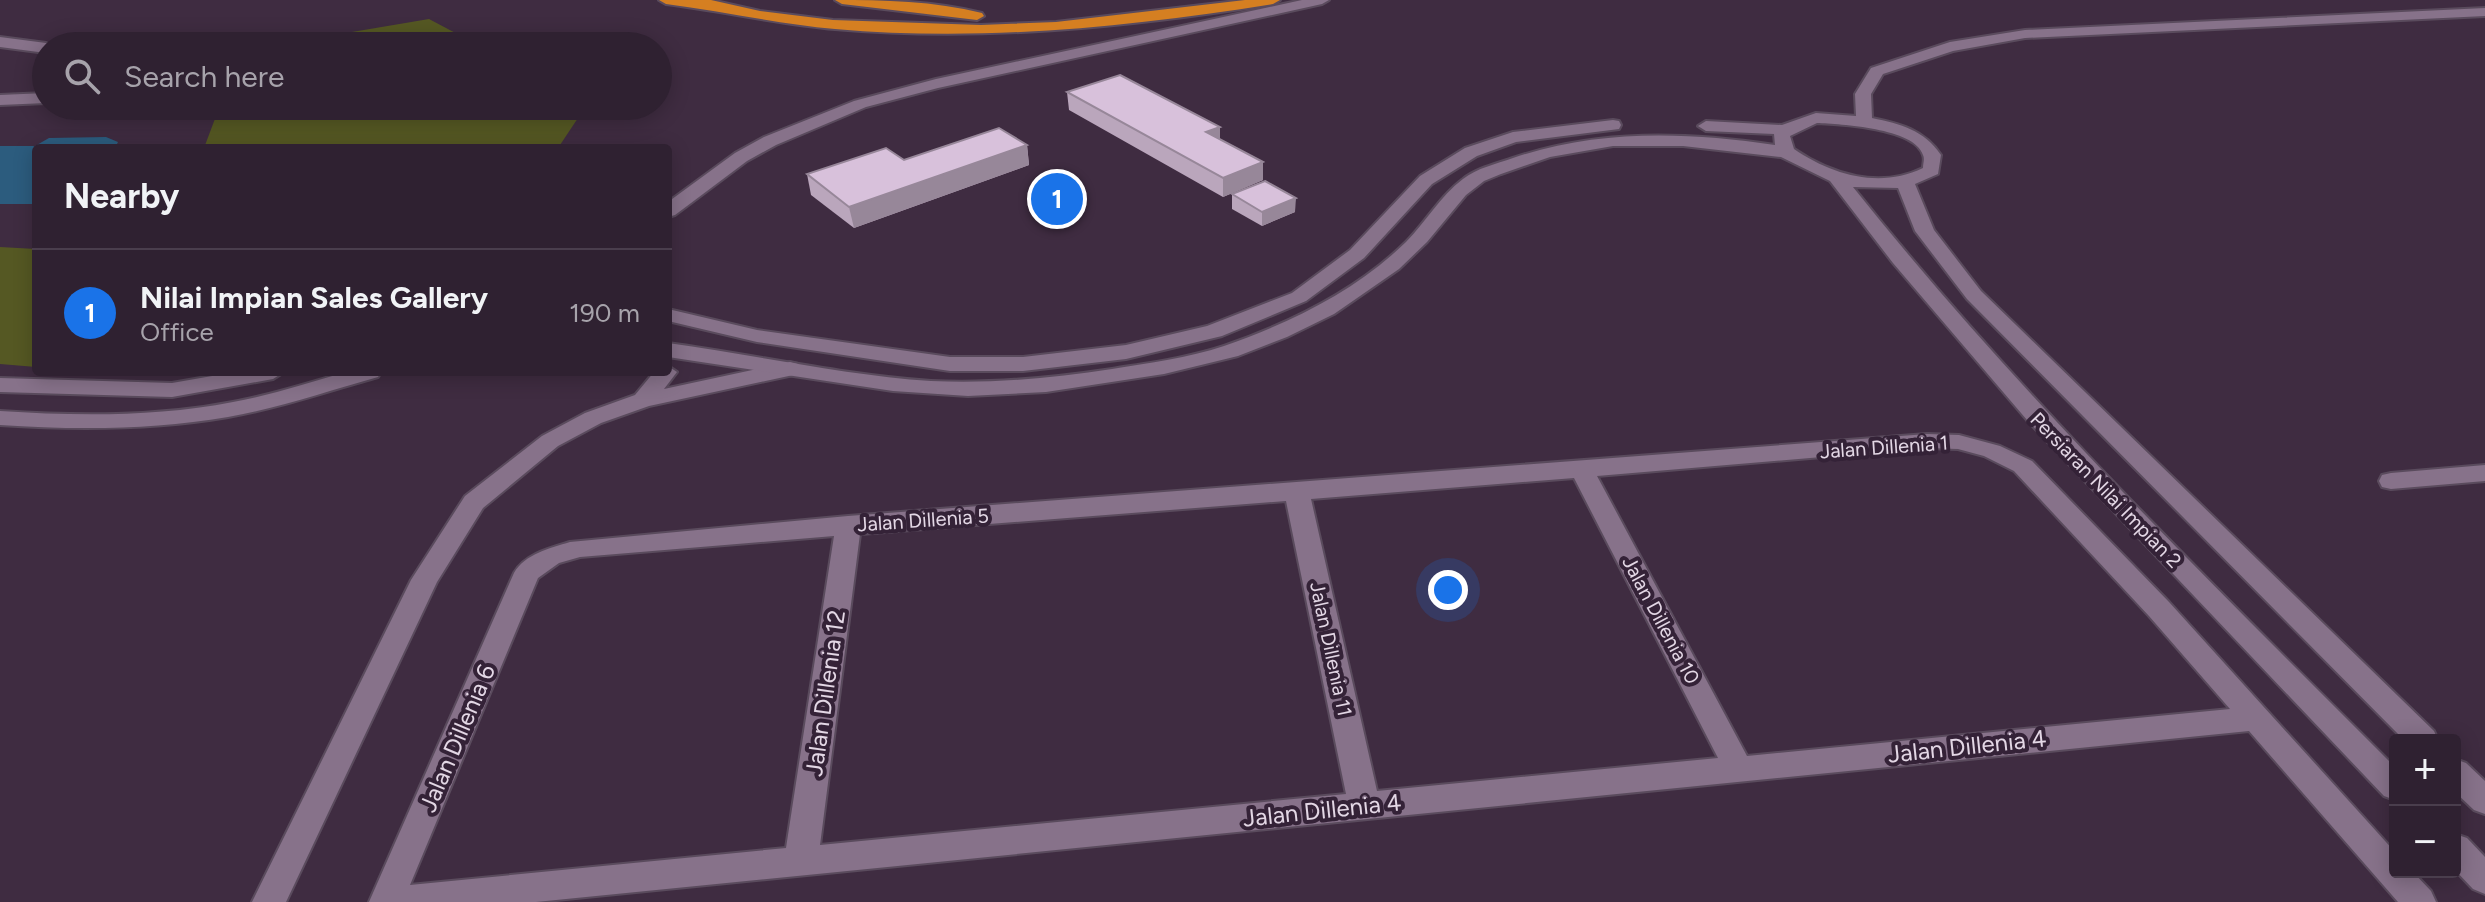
<!DOCTYPE html>
<meta charset="utf-8">
<style>
:root{--surface:#2f2131;--page:#372939;--text:#f1f3f6;--muted:#a7a3ab;--line:#4a3e4d;--accent:#1a73e8}
body{margin:0;font-family:Figtree,sans-serif;background:var(--page);color:var(--text)}
.controls{position:absolute;right:24px;bottom:24px;display:grid;overflow:hidden;border-radius:8px;box-shadow:0 4px 20px #0003}
.controls button{width:72px;height:72px;display:grid;place-items:center;padding:0;border:0;border-bottom:2px solid var(--line);background:var(--surface);color:var(--text);font:40px sans-serif}
.you{position:absolute;left:1448px;top:590px;width:28px;height:28px;margin:-20px;border:6px solid #fff;border-radius:50%;background:#1a73e8;box-shadow:0 0 0 12px #1a73e833}
.badge{display:grid;place-items:center;width:52px;height:52px;border-radius:50%;background:var(--accent);color:#fff;font-size:26px;font-weight:700}
.pin{position:absolute;translate:-50% -50%;border:4px solid #fff;box-shadow:0 2px 8px #0006}
.list{margin:0;padding:0;list-style:none}
h2{display:flex;justify-content:space-between;align-items:center;height:104px;margin:0;padding:0 32px;font-size:34px}
h2 small{font-size:26px;font-weight:400;color:var(--muted)}
.list li{display:grid;grid-template-columns:52px 1fr auto;gap:24px;align-items:center;box-sizing:border-box;height:128px;padding:0 32px;border-top:2px solid var(--line)}
.list b{display:block;font-size:30px;white-space:nowrap}
.list p{margin:0;font-size:26px;white-space:nowrap;color:var(--muted)}
.list em{font-size:26px;font-style:normal;color:var(--muted)}
.icon{flex:none;width:44px;height:44px;fill:none;stroke:currentColor;stroke-width:2;stroke-linecap:round;stroke-linejoin:round}
.map{position:relative;flex:none;width:2485px;height:902px;overflow:hidden}
.search{position:absolute;background:var(--surface);box-shadow:0 4px 20px #0003;left:32px;top:32px;width:640px;height:88px;display:flex;align-items:center;gap:20px;box-sizing:border-box;padding:0 28px;border-radius:44px;color:var(--muted);font-size:30px}
.panel{position:absolute;background:var(--surface);box-shadow:0 4px 20px #0003;left:32px;top:144px;width:640px;height:232px;border-radius:8px}
.map>svg:first-child{display:block}
.green{fill:#555823}
.water{fill:#2c5c7e}
.lines{fill:none;stroke-linecap:round;stroke-linejoin:round}
.street-casing{stroke:#5a4b5d;stroke-width:4}
.secondary-casing{stroke:#5a4b5d;stroke-width:4}
.highway-casing{stroke:#5a4b5d;stroke-width:4}
.street{fill:#87728a;fill-rule:evenodd}
.secondary{fill:#87728a;fill-rule:evenodd}
.highway{fill:#d57f21;fill-rule:evenodd}
.wall{fill:#baa6bc}
.shaded-wall{fill:#978799}
.building{fill:#d8c1db;stroke:#978799;stroke-width:2}
.labels{text-anchor:middle;dominant-baseline:central;stroke-width:8;stroke-linejoin:round;paint-order:stroke}
.street-label{font-size:20px;fill:#e3d7e5;stroke:#342237}
.near-street-label{font-size:24px;fill:#e3d7e5;stroke:#342237}
</style>
<div class="map">
<svg width="2485" height="902" viewBox="0 0 2485 902">
<rect width="100%" height="100%" fill="#3f2c41"/>
<g class="green">
<polygon points="429,19 480,46 269,46"/>
<polygon points="141,106 586,106 558,148 204,148 216,116"/>
<polygon points="0,247 36,249 36,367 0,364"/>
</g>
<polygon class="water" points="106,137 118,142 115,148 36,148 36,204 0,204 0,146 35,146 49,138"/>
<g class="lines">
<defs>
<g id="street">
<polygon points="0,37 46,43 52,46 46,46 46,53 0,47"/>
<polygon points="46,93 46,103 0,105 0,95"/>
<polygon points="790,362 798,364 801,369 798,374 649,406 601,423 558,446 483,508 437,582 286,902 252,902 411,580 465,496 542,436 585,413 635,395 654,372 668,372 668,366 677,372 664,389"/>
<path d="M 1927,434 L 1959,435 L 2000,446 L 2032,461 L 2169,602 L 2395,852 L 2395,872 L 2413,872 L 2431,891 L 2436,902 L 2398,902 L 2249,731 L 536,902 L 369,902 L 514,573 C 525,554 550,548 570,542 L 848,516 ZM 1927,448 L 1958,449 L 1984,456 L 2014,471 L 2149,616 L 2230,709 L 1747,756 L 1597,476 ZM 1574,478 L 1718,758 L 1377,791 L 1311,499 ZM 1286,501 L 1346,794 L 820,845 L 860,534 ZM 834,536 L 786,848 L 410,885 L 538,578 L 559,563 L 580,557 Z"/>
<polygon points="2485,465 2485,481 2391,489 2382,487 2379,481 2382,475 2391,473"/>
</g>
<g id="secondary">
<polygon points="1302,0 1329,0 1322,4 938,88 866,107 776,145 747,161 675,215 668,217 668,202 735,153 764,137 854,101 936,79"/>
<path d="M 2485,8 L 2485,16 L 2025,38 L 1953,51 L 1883,74 L 1871,94 L 1872,118 C 1901,124 1924,130 1941,155 L 1938,174 L 1915,184 L 1934,230 L 1981,291 L 2434,731 L 2438,740 L 2404,740 L 1967,299 L 1915,231 L 1898,188 L 1853,187 C 2019,395 2207,579 2395,767 L 2395,800 L 2384,796 L 2027,420 L 1893,263 L 1830,181 L 1781,157 L 1683,146 L 1613,146 L 1550,157 L 1501,174 L 1484,181 L 1466,195 L 1427,242 L 1399,269 L 1334,314 L 1287,337 L 1238,356 L 1164,374 L 1046,392 L 968,396 L 893,391 L 668,357 L 668,343 C 756,355 843,375 931,381 C 992,384 1052,378 1112,369 C 1149,363 1188,358 1224,346 C 1290,323 1356,291 1406,242 C 1426,222 1440,196 1463,179 C 1477,168 1496,164 1513,158 C 1599,129 1686,132 1775,145 L 1774,134 L 1706,131 L 1698,126 L 1706,121 L 1782,125 L 1816,113 L 1856,116 L 1855,94 L 1871,68 L 1950,42 L 2025,30 ZM 1817,123 C 1840,124 1915,128 1923,155 C 1925,159 1923,163 1923,168 C 1880,189 1832,175 1794,149 L 1790,136 Z"/>
<polygon points="1613,120 1619,121 1621,125 1619,129 1516,142 1477,156 1432,184 1364,258 1306,301 1222,336 1126,359 1023,371 950,371 757,342 668,321 668,309 757,330 950,357 1023,357 1126,345 1207,326 1292,293 1350,250 1420,176 1465,148 1513,132"/>
<polygon points="235,372 284,372 273,379 172,397 0,392 0,378 172,383"/>
<path d="M 346,372 L 381,372 L 378,377 C 328,391 279,408 228,417 C 153,430 76,430 0,425 L 0,411 C 77,416 156,417 233,402 C 271,395 308,383 346,372 Z"/>
<polygon points="2455,759 2466,763 2485,781 2485,814 2474,810 2455,792"/>
<polygon points="2455,834 2467,838 2485,857 2485,894 2473,889 2455,870"/>
</g>
<g id="highway">
<path d="M 659,0 L 711,0 L 760,11 L 833,20 L 981,25 L 1056,22 L 1245,0 L 1280,0 L 1273,4 C 1128,27 982,42 835,29 C 778,24 722,11 666,4 Z"/>
<path d="M 835,0 C 884,0 934,1 982,13 L 984,16 L 977,20 L 842,4 Z"/>
</g>
</defs>
<use href="#street" class="street-casing"/>
<use href="#secondary" class="secondary-casing"/>
<use href="#highway" class="highway-casing"/>
<use href="#street" class="street"/>
<use href="#secondary" class="secondary"/>
<use href="#highway" class="highway"/>
</g>
<g class="wall">
<polygon points="1067,92 1220,127 1220,140 1263,162 1263,180 1223,197 1069,110"/>
<polygon points="1027,145 1029,165 854,228 811,195 807,174 904,160"/>
<polygon points="1232,194 1295,212 1262,226 1232,209"/>
</g>
<g class="shaded-wall">
<polygon points="1220,127 1220,145 1206,132"/>
<polygon points="1027,145 1029,165 854,228 849,207"/>
<polygon points="1263,162 1263,180 1223,197 1223,178"/>
<polygon points="1296,198 1295,212 1262,226 1262,212"/>
</g>
<g class="building">
<polygon points="1120,75 1220,127 1206,132 1263,162 1223,178 1067,92"/>
<polygon points="999,128 1027,145 849,207 807,174 886,148 904,160"/>
<polygon points="1265,181 1296,198 1262,212 1232,194"/>
</g>
<g class="labels">
<g class="street-label">
<text transform="translate(1884 447) rotate(-4)">Jalan Dillenia 1</text>
<text transform="translate(2106 490) rotate(46)">Persiaran Nilai Impian 2</text>
<text transform="translate(923 520) rotate(-4)">Jalan Dillenia 5</text>
<text transform="translate(1661 620) rotate(62)">Jalan Dillenia 10</text>
<text transform="translate(1331 649) rotate(78)">Jalan Dillenia 11</text>
</g>
<g class="near-street-label">
<text transform="translate(825 693) rotate(-82)">Jalan Dillenia 12</text>
<text transform="translate(457 738) rotate(-67)">Jalan Dillenia 6</text>
<text transform="translate(1967 746) rotate(-6)">Jalan Dillenia 4</text>
<text transform="translate(1322 810) rotate(-6)">Jalan Dillenia 4</text>
</g>
</g>
</svg>
<div class="controls">
<button>+</button>
<button>−</button>
</div>
<div class="you"></div>
<div class="pin badge" style="left:1057px;top:199px">1</div>
<div class="search"><svg class="icon" aria-label="search" viewBox="0 0 24 24"><circle cx="10" cy="10" r="6"/><path d="M15 15l6 6"/></svg>Search here</div>
<section class="panel">
<h2>Nearby<small></small></h2>
<ul class="list">
<li><span class="badge">1</span><div><b>Nilai Impian Sales Gallery</b><p>Office</p></div><em>190 m</em></li>
</ul>
</section>
</div>
